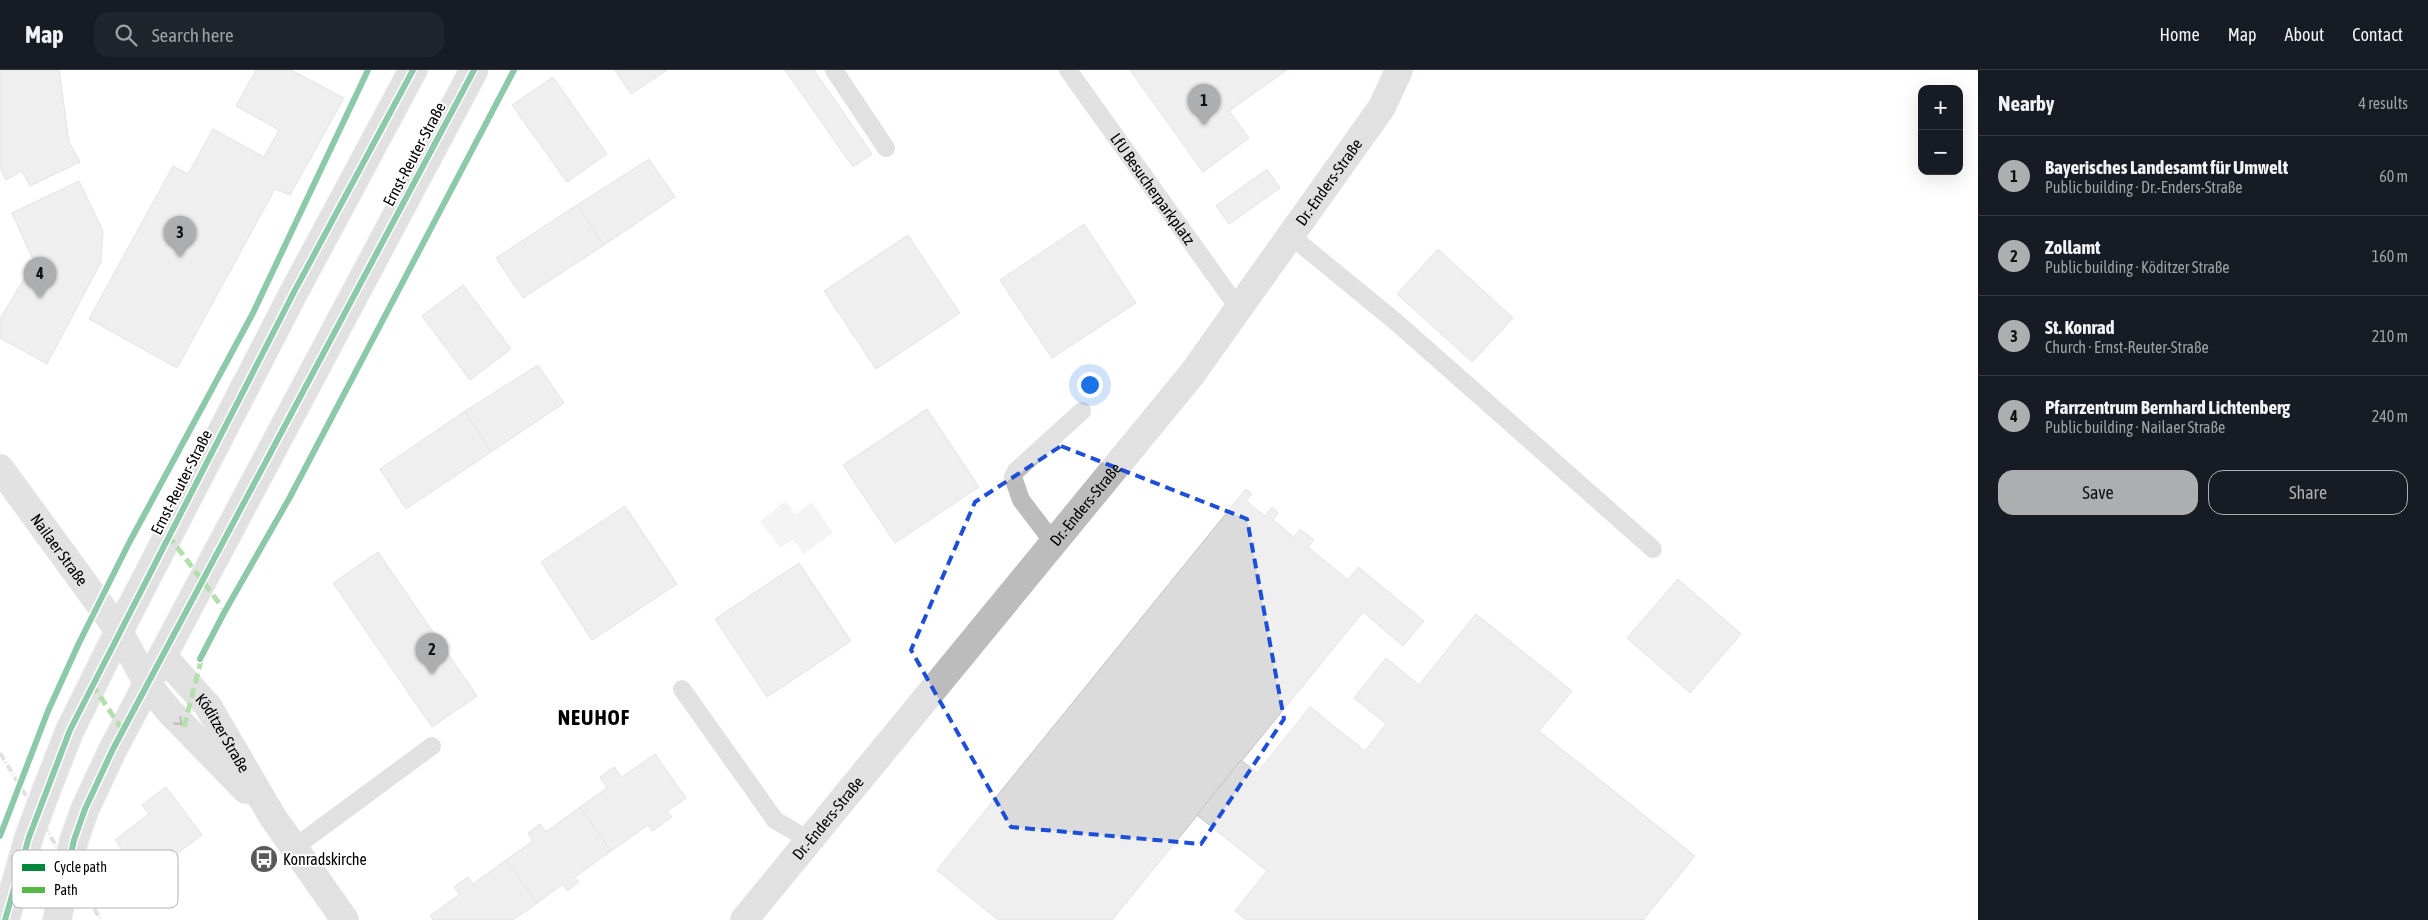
<!DOCTYPE html>
<meta charset="utf-8">
<style>
:root{--surface:#171b24;--page:#20242c;--text:#f1f3f6;--muted:#9ea1a6;--line:#363941;--accent:#adaeaf}
body{margin:0;font-family:"Asap Condensed",sans-serif;background:var(--page);color:var(--text)}
.controls{position:absolute;right:15px;top:15px;display:grid;overflow:hidden;border-radius:10px;box-shadow:0 5px 20px #0002}
.controls button{width:45px;height:45px;display:grid;place-items:center;padding:0;border:0;border-bottom:1px solid var(--line);background:var(--surface);color:var(--text);font:25px sans-serif}
.you{position:absolute;left:1089px;top:314px;width:18px;height:18px;margin:-12px;border:4px solid #fff;border-radius:50%;background:#1a73e8;box-shadow:0 0 0 8px #1a73e833}
.badge{display:grid;place-items:center;width:32px;height:32px;border-radius:50%;background:var(--accent);color:#111;font-size:16px;font-weight:700}
.pin{position:absolute;translate:-50% -41px;filter:drop-shadow(0 1px 2px #0008)}
.pin::after{content:'';position:absolute;top:26px;width:18px;height:15px;background:inherit;clip-path:polygon(0 0,100% 0,50% 100%)}
.list{margin:0;padding:0;list-style:none}
h2{display:flex;justify-content:space-between;align-items:center;height:65px;margin:0;padding:0 20px;font-size:21px}
h2 small{font-size:16px;font-weight:400;color:var(--muted)}
.list li{display:grid;grid-template-columns:32px 1fr auto;gap:15px;align-items:center;box-sizing:border-box;height:80px;padding:0 20px;border-top:1px solid var(--line)}
.list b{display:block;font-size:19px;white-space:nowrap}
.list p{margin:0;font-size:16px;white-space:nowrap;color:var(--muted)}
.list em{font-size:16px;font-style:normal;color:var(--muted)}
.actions{display:flex;gap:10px;padding:15px 20px}
.actions a{flex:1;padding:11px 0;border:1px solid var(--accent);border-radius:15px;text-align:center;font-size:18px;color:var(--accent)}
.actions .main{background:var(--accent);color:#111}
.icon{flex:none;width:28px;height:28px;fill:none;stroke:currentColor;stroke-width:2;stroke-linecap:round;stroke-linejoin:round}
.map{position:relative;flex:none;width:1978px;height:850px;overflow:hidden}
header{display:flex;align-items:center;gap:30px;box-sizing:border-box;height:70px;padding:0 25px;background:var(--surface);border-bottom:1px solid var(--line)}
header strong{font-size:24px}
nav{display:flex;gap:28px;margin-inline-start:auto;font-size:18px}
.search{width:350px;height:45px;background:var(--page);display:flex;align-items:center;gap:12px;box-sizing:border-box;padding:0 18px;border-radius:15px;color:var(--muted);font-size:19px}
main{display:flex}
aside{flex:1;background:var(--surface)}
.map>svg:first-child{display:block}
.green{fill:#e7e7e7}
.building{fill:#dbdbdb;stroke:#c2c2c2}
.lines{fill:none;stroke-linecap:round;stroke-linejoin:round}
.primary-casing{stroke:#dbdbdb;stroke-width:30}
.lane{stroke:#bcbcbc;stroke-width:18}
.street{stroke:#bcbcbc;stroke-width:28}
.secondary{stroke:#bfbfbf;stroke-width:28}
.primary{stroke:#bcbcbc;stroke-width:28}
.rail{stroke:#bcbcbc;stroke-width:4;stroke-dasharray:8 2.5 1 2.5;stroke-linecap:butt}
.primary-bridge-casing{stroke:#dbdbdb;stroke-width:30;stroke-linecap:butt}
.primary-bridge{stroke:#bcbcbc;stroke-width:28}
.quiet{stroke:#58b947;stroke-width:5;stroke-dasharray:10 5;stroke-linecap:butt}
.cycleway-casing{stroke:#fff;stroke-width:9}
.cycleway{stroke:#00873e;stroke-width:6}
.oneway{stroke:#676767}
.marked{fill:none;stroke:#1d4ed8;stroke-width:4;stroke-dasharray:10 6;stroke-linejoin:round}
.labels{text-anchor:middle;dominant-baseline:central;stroke-width:4;stroke-linejoin:round;paint-order:stroke}
.street-label{font-size:16px;fill:#000;stroke:#fff}
.poi-label{font-size:16px;fill:#000;stroke:#fff;text-anchor:start}
.district-label{font-size:21px;font-weight:bold;letter-spacing:1px;fill:#000;stroke:#fff}
.key{fill:#fff;stroke:#b2b2b2;stroke-width:1}
.key-label{font-size:14px;fill:#000}
</style>
<header>
<strong>Map</strong>
<div class="search"><svg class="icon" aria-label="search" viewBox="0 0 24 24"><circle cx="10" cy="10" r="6"/><path d="M15 15l6 6"/></svg>Search here</div>
<nav><a>Home</a><a>Map</a><a>About</a><a>Contact</a></nav>
</header>
<main>
<div class="map">
<svg width="1978" height="850" viewBox="0 0 1978 850">
<rect width="100%" height="100%" fill="#fff"/>
<polygon class="green" points="785,431 796,444 812,432 833,463 804,484 793,470 780,478 760,451"/>
<g class="building">
<polygon points="0,0 59,0 69,72 80,92 30,116 22,101 6,110 0,98"/>
<polygon points="256,0 291,0 344,28 290,125 275,119 177,298 89,249 173,96 188,104 213,59 264,87 279,60 236,36"/>
<polygon points="615,0 667,0 631,24"/>
<polygon points="785,0 814,0 872,84 853,97"/>
<polygon points="1130,0 1287,0 1229,41 1249,68 1203,102"/>
<polygon points="553,7 607,84 567,112 512,35"/>
<polygon points="649,89 675,127 604,175 577,135"/>
<polygon points="1267,99 1280,118 1229,154 1216,136"/>
<polygon points="79,111 103,161 101,192 47,294 0,268 0,249 34,192 12,143"/>
<polygon points="577,135 604,175 523,228 496,188"/>
<polygon points="1084,154 1136,233 1052,288 1000,210"/>
<polygon points="908,165 960,243 876,299 824,221"/>
<polygon points="1438,179 1513,248 1472,292 1397,224"/>
<polygon points="463,215 511,279 470,310 422,246"/>
<polygon points="538,295 564,333 491,382 465,341"/>
<polygon points="927,339 979,417 895,473 843,395"/>
<polygon points="465,341 491,382 406,439 380,399"/>
<polygon points="1246,419 1252,424 1246,431 1265,446 1272,437 1278,443 1273,450 1294,467 1300,459 1314,470 1308,477 1348,510 1358,497 1424,551 1403,576 1363,542 1112,850 998,850 937,800"/>
<polygon points="625,436 677,514 592,570 541,492"/>
<polygon points="378,482 477,626 432,657 333,513"/>
<polygon points="799,493 851,571 767,627 715,549"/>
<polygon points="1678,509 1741,564 1690,623 1627,568"/>
<polygon points="1476,544 1572,621 1539,661 1695,786 1643,850 1246,850 1235,841 1267,801 1197,745 1241,690 1257,703 1310,637 1365,681 1386,654 1354,628 1386,588 1419,615"/>
<polygon points="655,684 686,728 667,741 672,747 652,761 648,755 611,781 580,737 607,718 600,707 614,697 622,707"/>
<polygon points="166,717 202,765 143,809 115,770 149,744 142,735"/>
<polygon points="580,737 611,781 575,807 579,812 567,821 563,814 537,833 506,790 533,771 528,763 540,754 546,762"/>
<polygon points="506,790 537,833 513,850 433,850 430,846 460,824 454,817 468,807 473,814"/>
</g>
<g class="lines">
<defs>
<g id="primary">
<polyline points="46,721 70,660 119,561 294,222 413,0"/>
<polyline points="74,770 85,739 113,679 474,0"/>
<polyline points="5,850 29,767"/>
<polyline points="57,850 62,825"/>
</g>
</defs>
<use href="#primary" class="primary-casing"/>
<g class="lane">
<polyline points="834,0 886,78"/>
<path id="s1" d="M 1068,0 L 1239,239"/>
<polyline points="1291,166 1396,252 1653,479"/>
<polyline points="1053,472 1021,430 1013,407 1016,401 1082,341"/>
<polyline points="682,619 775,750 809,770"/>
<polyline points="295,777 432,676"/>
</g>
<g class="street">
<path id="s2" d="M 163,586 L 208,636 L 272,746 L 345,850"/>
<polyline points="148,615 170,642 246,720"/>
<path id="s3" d="M 744,850 L 1192,304 L 1382,37 L 1399,0"/>
</g>
<path class="secondary" id="s4" d="M 0,398 L 119,561 L 148,615"/>
<use href="#primary" class="primary"/>
<polyline class="rail" points="0,683 101,850"/>
<defs>
<g id="primary-bridge">
<polyline points="29,767 46,721"/>
<polyline points="62,825 74,770"/>
</g>
</defs>
<use href="#primary-bridge" class="primary-bridge-casing"/>
<use href="#primary-bridge" class="primary-bridge"/>
<g class="quiet">
<polyline points="168,465 225,541"/>
<polyline points="92,614 123,661"/>
<polyline points="184,657 202,587"/>
</g>
<defs>
<g id="cycleway">
<polyline points="200,589 225,541 290,427 514,0"/>
<polyline points="0,766 48,641 79,573 129,473 253,243 368,0"/>
<polyline points="62,825 74,770 85,739 113,679 474,0"/>
<polyline points="5,850 29,767 70,660 294,222 413,0"/>
</g>
</defs>
<use href="#cycleway" class="cycleway-casing"/>
<use href="#cycleway" class="cycleway"/>
</g>
<defs><path id="oneway-chevron" d="M-2-3.5L2.5 0L-2 3.5" fill="none" stroke-width="1.6" stroke-linecap="round" stroke-linejoin="round" transform="scale(1.25)"/></defs>
<use class="oneway" href="#oneway-chevron" transform="translate(179 652) rotate(46)"/>
<path d="M0 0H1978V850H0ZM 1061,376 L 1247,449 L 1284,649 L 1201,774 L 1011,757 L 911,580 L 975,432 Z" fill="#fff" fill-opacity=".55" fill-rule="evenodd"/>
<path class="marked" d="M 1061,376 L 1247,449 L 1284,649 L 1201,774 L 1011,757 L 911,580 L 975,432 Z"/>
<defs>
<symbol id="bus-disc" viewBox="-11 -11 22 22"><circle r="9.5" fill="#595959" stroke="#fff"/><path d="M-5-6H5V4H4V6H2V4H-2V6H-4V4H-5ZM-3.5-4V0h7V-4ZM-3.5 1.2v1.5H-2V1.2ZM2 1.2v1.5H3.5V1.2Z" fill="#fff"/></symbol>
</defs>
<g fill-rule="evenodd">
<use href="#bus-disc" x="248" y="773" width="32" height="32"/>
</g>
<g class="labels">
<g class="street-label">
<text transform="translate(414 84) rotate(-62)">Ernst-Reuter-Straße</text>
<text stroke="none"><textPath href="#s3" startOffset="942">Dr.-Enders-Straße</textPath></text>
<text stroke="none"><textPath href="#s1" startOffset="146">LfU Besucherparkplatz</textPath></text>
<text transform="translate(181 412) rotate(-63)">Ernst-Reuter-Straße</text>
<text stroke="none"><textPath href="#s3" startOffset="538">Dr.-Enders-Straße</textPath></text>
<text stroke="none"><textPath href="#s4" startOffset="101">Nailaer Straße</textPath></text>
<text stroke="none"><textPath href="#s2" startOffset="98">Köditzer Straße</textPath></text>
<text stroke="none"><textPath href="#s3" startOffset="132">Dr.-Enders-Straße</textPath></text>
</g>
<g class="poi-label">
<text x="283" y="789">Konradskirche</text>
</g>
<g class="district-label">
<text x="594" y="647">NEUHOF</text>
</g>
</g>
<rect x="12" y="780" width="166" height="58" rx="8" class="key"/>
<rect x="22" y="794" width="23" height="7" fill="#00873e"/>
<rect x="22" y="817" width="23" height="6" fill="#58b947"/>
<g class="key-label">
<text x="54" y="802">Cycle path</text>
<text x="54" y="825">Path</text>
</g>
</svg>
<div class="controls">
<button>+</button>
<button>−</button>
</div>
<div class="you"></div>
<div class="pin badge" style="left:1204px;top:55px">1</div>
<div class="pin badge" style="left:432px;top:604px">2</div>
<div class="pin badge" style="left:180px;top:187px">3</div>
<div class="pin badge" style="left:40px;top:228px">4</div>
</div>
<aside>
<h2>Nearby<small>4 results</small></h2>
<ul class="list">
<li><span class="badge">1</span><div><b>Bayerisches Landesamt für Umwelt</b><p>Public building · Dr.-Enders-Straße</p></div><em>60 m</em></li>
<li><span class="badge">2</span><div><b>Zollamt</b><p>Public building · Köditzer Straße</p></div><em>160 m</em></li>
<li><span class="badge">3</span><div><b>St. Konrad</b><p>Church · Ernst-Reuter-Straße</p></div><em>210 m</em></li>
<li><span class="badge">4</span><div><b>Pfarrzentrum Bernhard Lichtenberg</b><p>Public building · Nailaer Straße</p></div><em>240 m</em></li>
</ul>
<div class="actions"><a class="main">Save</a><a>Share</a></div>
</aside>
</main>
